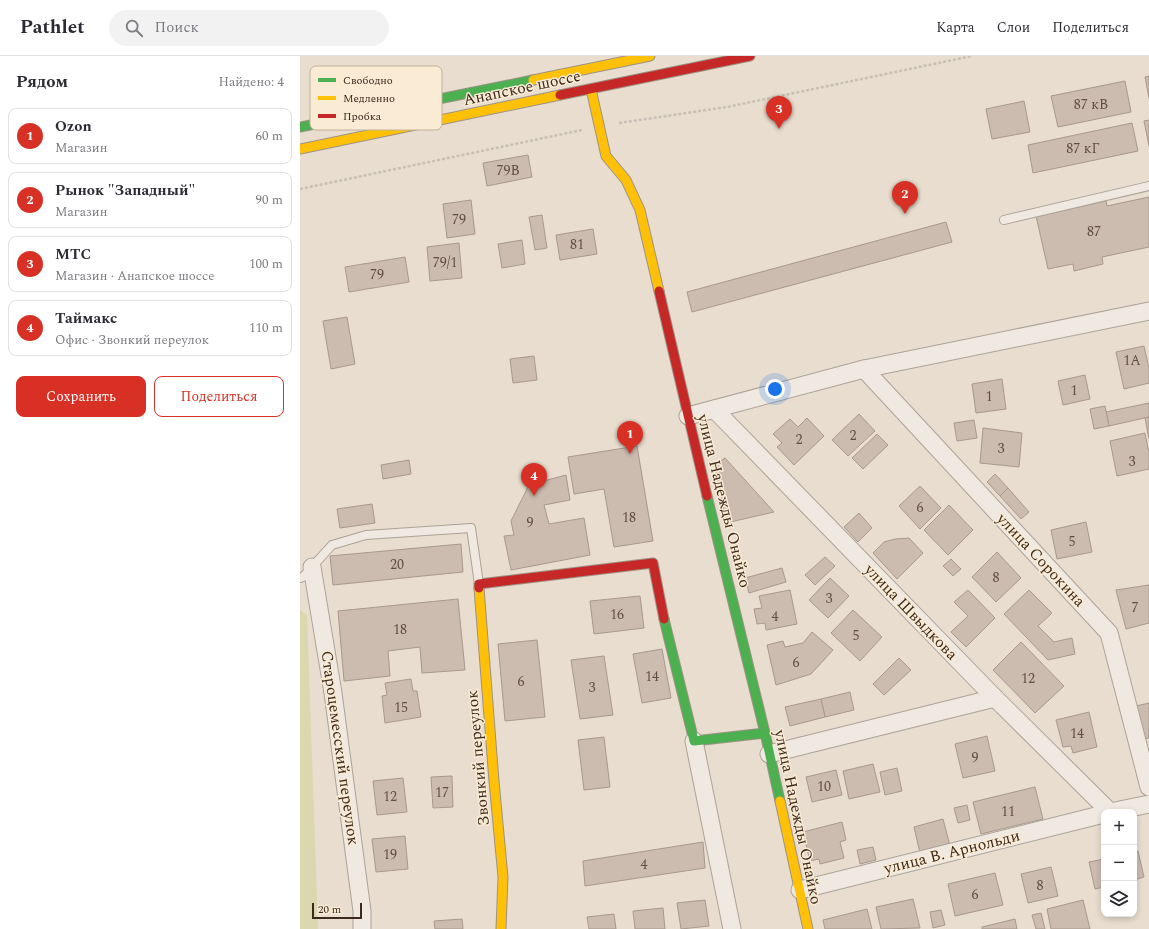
<!DOCTYPE html>
<html lang="ru">
<meta charset="utf-8">
<style>
:root{--surface:#fff;--page:#f2f2f3;--text:#2b2b33;--muted:#7c7c81;--line:#e1e1e2;--accent:#d93025}
body{margin:0;font-family:Spectral,serif;background:var(--page);color:var(--text)}
.controls{position:absolute;right:12px;bottom:12px;display:grid;overflow:hidden;border-radius:8px;box-shadow:0 2px 6px #0003}
.controls button{width:36px;height:36px;display:grid;place-items:center;padding:0;border:0;border-bottom:1px solid var(--line);background:var(--surface);color:var(--text);font:20px sans-serif}
.scale{position:absolute;left:12px;bottom:10px;width:50px;box-sizing:border-box;padding-left:4px;border:2px solid #3d2a1d;border-top:0;font-size:11px;line-height:14px;white-space:nowrap;color:#3d2a1d;-webkit-text-stroke:3px #f9ebd4;paint-order:stroke}
.you{position:absolute;left:475px;top:333px;width:14px;height:14px;margin:-10px;border:3px solid #fff;border-radius:50%;background:#1a73e8;box-shadow:0 0 0 6px #1a73e833}
.badge{display:grid;place-items:center;width:26px;height:26px;border-radius:50%;background:var(--accent);color:#fff;font-size:13px;font-weight:700}
.pin{position:absolute;translate:-50% -33px;filter:drop-shadow(0 1px 2px #0008)}
.pin::after{content:'';position:absolute;top:21px;width:14px;height:12px;background:inherit;clip-path:polygon(0 0,100% 0,50% 100%)}
.list{margin:0;padding:0;list-style:none}
h2{display:flex;justify-content:space-between;align-items:center;height:52px;margin:0;padding:0 16px;font-size:17px}
h2 small{font-size:13px;font-weight:400;color:var(--muted)}
.list li{display:grid;grid-template-columns:26px 1fr auto;gap:12px;align-items:center;box-sizing:border-box;height:56px;margin:0 8px 8px;padding:0 8px;border:1px solid var(--line);border-radius:8px}
.list b{display:block;font-size:15px;white-space:nowrap}
.list p{margin:0;font-size:13px;white-space:nowrap;color:var(--muted)}
.list em{font-size:13px;font-style:normal;color:var(--muted)}
.actions{display:flex;gap:8px;padding:12px 16px}
.actions a{flex:1;padding:9px 0;border:1px solid var(--accent);border-radius:8px;text-align:center;font-size:14px;color:var(--accent)}
.actions .main{background:var(--accent);color:#fff}
.icon{flex:none;width:22px;height:22px;fill:none;stroke:currentColor;stroke-width:2;stroke-linecap:round;stroke-linejoin:round}
.map{position:relative;flex:none;width:849px;height:873px;overflow:hidden}
header{display:flex;align-items:center;gap:24px;box-sizing:border-box;height:56px;padding:0 20px;background:var(--surface);border-bottom:1px solid var(--line)}
header strong{font-size:19px}
nav{display:flex;gap:22px;margin-inline-start:auto;font-size:14px}
.search{width:280px;height:36px;background:var(--page);display:flex;align-items:center;gap:10px;box-sizing:border-box;padding:0 14px;border-radius:22px;color:var(--muted);font-size:15px}
main{display:flex}
aside{flex:1;background:var(--surface)}
.map>svg:first-child{display:block}
.green{fill:#dbd7af}
.building{fill:#ccbbaf;stroke:#a8988d}
.lines{fill:none;stroke-linecap:round;stroke-linejoin:round}
.lane-casing{stroke:#ada297;stroke-width:10}
.street-casing{stroke:#ada297;stroke-width:19}
.fast-casing{stroke:#9d9286;stroke-width:11}
.slow-casing{stroke:#9d9286;stroke-width:11}
.jam-casing{stroke:#9d9286;stroke-width:11}
.path{stroke:#c8c0b7;stroke-width:2.5;stroke-dasharray:3 2;stroke-linecap:butt}
.lane{stroke:#efe9e1;stroke-width:8}
.street{stroke:#efe9e1;stroke-width:17}
.fast{stroke:#4caf50;stroke-width:9}
.slow{stroke:#ffc107;stroke-width:9}
.jam{stroke:#c62828;stroke-width:9}
.labels{text-anchor:middle;dominant-baseline:central;stroke-width:3;stroke-linejoin:round;paint-order:stroke}
.number-label{font-size:14px;fill:#614e42}
.street-label{font-size:16px;fill:#3d2a1d;stroke:#f9ebd4}
.key{fill:#f9ebd4;stroke:#c1b19d;stroke-width:1}
.key-label{font-size:11px;fill:#3d2a1d}
</style>
<header>
<strong>Pathlet</strong>
<div class="search"><svg class="icon" aria-label="search" viewBox="0 0 24 24"><circle cx="10" cy="10" r="6"/><path d="M15 15l6 6"/></svg>Поиск</div>
<nav><a>Карта</a><a>Слои</a><a>Поделиться</a></nav>
</header>
<main>
<aside>
<h2>Рядом<small>Найдено: 4</small></h2>
<ul class="list">
<li><span class="badge">1</span><div><b>Ozon</b><p>Магазин</p></div><em>60 m</em></li>
<li><span class="badge">2</span><div><b>Рынок &quot;Западный&quot;</b><p>Магазин</p></div><em>90 m</em></li>
<li><span class="badge">3</span><div><b>МТС</b><p>Магазин · Анапское шоссе</p></div><em>100 m</em></li>
<li><span class="badge">4</span><div><b>Таймакс</b><p>Офис · Звонкий переулок</p></div><em>110 m</em></li>
</ul>
<div class="actions"><a class="main">Сохранить</a><a>Поделиться</a></div>
</aside>
<div class="map">
<svg width="849" height="873" viewBox="0 0 849 873">
<rect width="100%" height="100%" fill="#e8ddce"/>
<polygon class="green" points="0,554 7,559 18,873 0,873"/>
<g class="building">
<polygon points="849,20 849,42 845,21"/>
<polygon points="825,25 831,56 758,71 751,40"/>
<polygon points="724,45 730,76 692,83 686,53"/>
<polygon points="849,64 849,90 844,65"/>
<polygon points="832,67 838,95 733,117 728,89"/>
<polygon points="228,99 232,121 187,130 183,107"/>
<polygon points="849,141 849,191 802,201 803,208 774,215 773,208 748,213 736,160 806,145 807,150"/>
<polygon points="171,144 175,178 147,182 143,148"/>
<polygon points="242,159 247,192 235,194 229,161"/>
<polygon points="646,166 652,186 392,256 387,236"/>
<polygon points="293,173 297,198 260,204 256,179"/>
<polygon points="222,184 225,208 202,212 198,188"/>
<polygon points="159,187 162,222 130,225 127,191"/>
<polygon points="105,201 109,226 49,236 45,211"/>
<polygon points="47,261 55,308 31,313 23,265"/>
<polygon points="844,290 849,312 849,327 824,333 816,296"/>
<polygon points="234,300 237,324 213,327 210,303"/>
<polygon points="785,319 790,343 763,349 758,325"/>
<polygon points="702,323 706,353 676,357 672,328"/>
<polygon points="849,347 849,361 809,370 806,356"/>
<polygon points="805,350 809,370 794,373 790,353"/>
<polygon points="559,358 575,375 548,400 532,384"/>
<polygon points="849,361 849,383 845,362"/>
<polygon points="507,362 524,380 494,409 477,391 482,387 473,378 490,363 498,371"/>
<polygon points="674,364 677,382 657,385 654,367"/>
<polygon points="683,372 722,377 719,411 680,407"/>
<polygon points="845,377 849,397 849,413 817,420 810,385"/>
<polygon points="577,378 588,389 563,413 552,402"/>
<polygon points="337,390 353,485 314,491 304,433 274,438 268,401"/>
<polygon points="425,402 474,456 426,467 415,409"/>
<polygon points="109,404 111,418 83,423 81,409"/>
<polygon points="695,418 708,432 700,440 687,426"/>
<polygon points="266,419 270,444 244,449 249,468 284,462 290,499 211,514 204,480 214,479 211,465 229,429"/>
<polygon points="620,430 641,452 620,473 599,450"/>
<polygon points="708,432 729,456 721,463 700,440"/>
<polygon points="72,448 75,467 40,472 37,453"/>
<polygon points="649,449 673,474 648,499 624,474"/>
<polygon points="559,457 572,472 558,486 544,471"/>
<polygon points="786,466 792,496 757,503 751,474"/>
<polygon points="609,482 623,497 597,523 573,497 584,486 595,483"/>
<polygon points="161,488 163,516 33,529 30,500"/>
<polygon points="697,496 721,522 696,546 672,521"/>
<polygon points="525,501 535,510 515,529 505,519"/>
<polygon points="651,503 661,513 653,520 643,510"/>
<polygon points="482,512 486,526 449,537 445,522"/>
<polygon points="530,522 549,540 528,562 509,544"/>
<polygon points="849,529 849,567 826,573 816,534"/>
<polygon points="490,534 497,568 466,574 465,567 457,568 454,553 462,552 459,540"/>
<polygon points="668,534 695,562 666,591 651,576 668,560 654,546"/>
<polygon points="729,534 752,557 738,570 754,586 772,582 775,598 748,604 704,558"/>
<polygon points="340,540 344,572 294,578 290,545"/>
<polygon points="158,543 165,614 122,617 120,591 88,595 90,620 44,625 38,555"/>
<polygon points="553,554 582,581 560,605 531,577"/>
<polygon points="512,576 533,594 511,618 476,629 467,589 483,585 485,591 503,587"/>
<polygon points="237,584 245,661 205,665 198,588"/>
<polygon points="721,586 764,630 735,657 693,614"/>
<polygon points="362,593 371,642 342,647 333,598"/>
<polygon points="304,600 313,659 280,663 271,604"/>
<polygon points="599,602 611,614 584,639 573,628"/>
<polygon points="111,623 113,635 117,635 121,661 85,667 82,640 87,639 85,627"/>
<polygon points="550,636 554,654 525,661 521,643"/>
<polygon points="521,643 525,661 490,670 485,651"/>
<polygon points="849,647 849,682 843,683 836,650"/>
<polygon points="789,656 797,691 773,697 771,690 763,691 756,664"/>
<polygon points="687,680 695,715 663,722 655,688"/>
<polygon points="304,681 310,731 284,734 278,684"/>
<polygon points="573,708 580,736 549,743 543,715"/>
<polygon points="597,712 602,735 585,739 580,716"/>
<polygon points="536,714 542,739 512,746 506,721"/>
<polygon points="152,720 153,751 133,752 131,721"/>
<polygon points="103,722 107,756 77,759 73,725"/>
<polygon points="735,731 743,763 681,778 673,746"/>
<polygon points="667,749 670,764 658,767 654,752"/>
<polygon points="643,763 650,790 620,797 614,771"/>
<polygon points="542,766 546,784 540,786 544,802 520,808 519,803 510,805 503,776"/>
<polygon points="105,780 108,813 76,816 72,783"/>
<polygon points="403,786 405,812 285,830 283,805"/>
<polygon points="573,791 576,804 560,808 557,794"/>
<polygon points="838,795 844,821 834,824 834,796"/>
<polygon points="804,803 804,831 795,833 789,806"/>
<polygon points="751,811 758,840 728,847 721,818"/>
<polygon points="695,817 703,849 655,860 648,828"/>
<polygon points="613,843 620,872 581,873 576,851"/>
<polygon points="405,844 409,870 381,873 377,847"/>
<polygon points="783,844 790,873 751,873 747,853"/>
<polygon points="363,852 365,873 335,873 333,855"/>
<polygon points="567,853 572,873 525,873 523,864"/>
<polygon points="641,854 645,869 633,872 630,856"/>
<polygon points="741,857 745,873 736,873 732,859"/>
<polygon points="314,858 316,873 289,873 287,861"/>
<polygon points="162,863 163,873 135,873 134,865"/>
<polygon points="715,863 717,873 682,873 682,871"/>
</g>
<g class="lines">
<defs>
<g id="lane">
<polyline points="704,164 849,130"/>
<polyline points="0,522 3,521 32,489 66,479 171,472 179,528"/>
</g>
<g id="street">
<polyline points="564,313 809,577 849,731"/>
<polyline points="414,353 695,642 810,756"/>
<polyline points="388,360 564,313 849,255"/>
<polyline points="12,511 33,637 62,855 62,873"/>
<polyline points="394,685 432,873"/>
<polyline points="469,698 695,642"/>
<polyline points="810,756 849,748"/>
<polyline points="500,834 804,758"/>
</g>
<g id="fast">
<polyline points="0,71 233,24"/>
<polyline points="407,440 465,677 480,745"/>
<polyline points="364,563 394,685 465,677"/>
</g>
<g id="slow">
<polyline points="233,24 350,0"/>
<polyline points="291,33 306,100 326,124 340,154 359,235"/>
<polyline points="0,93 260,39"/>
<polyline points="179,532 194,725 203,821 201,873"/>
<polyline points="480,745 508,873"/>
</g>
<g id="jam">
<polyline points="260,39 450,0"/>
<polyline points="359,235 407,440"/>
<polyline points="179,532 179,528 353,507 364,563"/>
</g>
</defs>
<use href="#lane" class="lane-casing"/>
<use href="#street" class="street-casing"/>
<use href="#fast" class="fast-casing"/>
<use href="#slow" class="slow-casing"/>
<use href="#jam" class="jam-casing"/>
<g class="path">
<polyline points="319,67 427,51 672,0"/>
<polyline points="0,133 282,74"/>
</g>
<use href="#lane" class="lane"/>
<use href="#street" class="street"/>
<use href="#fast" class="fast"/>
<use href="#slow" class="slow"/>
<use href="#jam" class="jam"/>
</g>
<g class="labels">
<g class="number-label">
<text x="791" y="48">87 кВ</text>
<text x="783" y="92">87 кГ</text>
<text x="208" y="114">79В</text>
<text x="159" y="163">79</text>
<text x="794" y="175">87</text>
<text x="277" y="188">81</text>
<text x="145" y="206">79/1</text>
<text x="77" y="218">79</text>
<text x="832" y="304">1А</text>
<text x="774" y="334">1</text>
<text x="689" y="340">1</text>
<text x="553" y="379">2</text>
<text x="499" y="383">2</text>
<text x="701" y="392">3</text>
<text x="832" y="405">3</text>
<text x="620" y="451">6</text>
<text x="329" y="461">18</text>
<text x="230" y="466">9</text>
<text x="772" y="485">5</text>
<text x="97" y="508">20</text>
<text x="696" y="521">8</text>
<text x="529" y="542">3</text>
<text x="835" y="551">7</text>
<text x="317" y="558">16</text>
<text x="475" y="560">4</text>
<text x="100" y="573">18</text>
<text x="556" y="579">5</text>
<text x="496" y="606">6</text>
<text x="352" y="620">14</text>
<text x="728" y="622">12</text>
<text x="221" y="625">6</text>
<text x="292" y="631">3</text>
<text x="101" y="651">15</text>
<text x="777" y="677">14</text>
<text x="675" y="701">9</text>
<text x="524" y="730">10</text>
<text x="142" y="736">17</text>
<text x="90" y="740">12</text>
<text x="708" y="755">11</text>
<text x="90" y="798">19</text>
<text x="344" y="808">4</text>
<text x="740" y="829">8</text>
<text x="675" y="838">6</text>
</g>
<g class="street-label">
<text transform="translate(222 32) rotate(-12)">Анапское шоссе</text>
<text transform="translate(424 445) rotate(76)">улица Надежды Онайко</text>
<text transform="translate(741 504) rotate(47)">улица Сорокина</text>
<text transform="translate(611 556) rotate(46)">улица Швыдкова</text>
<text transform="translate(40 692) rotate(82)">Староцемесский переулок</text>
<text transform="translate(178 702) rotate(-95)">Звонкий переулок</text>
<text transform="translate(498 761) rotate(78)">улица Надежды Онайко</text>
<text transform="translate(652 796) rotate(-14)">улица В. Арнольди</text>
</g>
</g>
<rect x="10" y="10" width="132" height="64" rx="6" class="key"/>
<rect x="18" y="22" width="18" height="4" fill="#4caf50"/>
<rect x="18" y="40" width="18" height="4" fill="#ffc107"/>
<rect x="18" y="58" width="18" height="4" fill="#c62828"/>
<g class="key-label">
<text x="43" y="28">Свободно</text>
<text x="43" y="46">Медленно</text>
<text x="43" y="64">Пробка</text>
</g>
</svg>
<div class="controls">
<button>+</button>
<button>−</button>
<button><svg class="icon" aria-label="layers" viewBox="0 0 24 24"><path d="M12 4l9 5-9 5-9-5zM3 14l9 5 9-5"/></svg></button>
</div>
<div class="scale">20 m</div>
<div class="you"></div>
<div class="pin badge" style="left:330px;top:398px">1</div>
<div class="pin badge" style="left:605px;top:158px">2</div>
<div class="pin badge" style="left:479px;top:73px">3</div>
<div class="pin badge" style="left:234px;top:440px">4</div>
</div>
</main>
